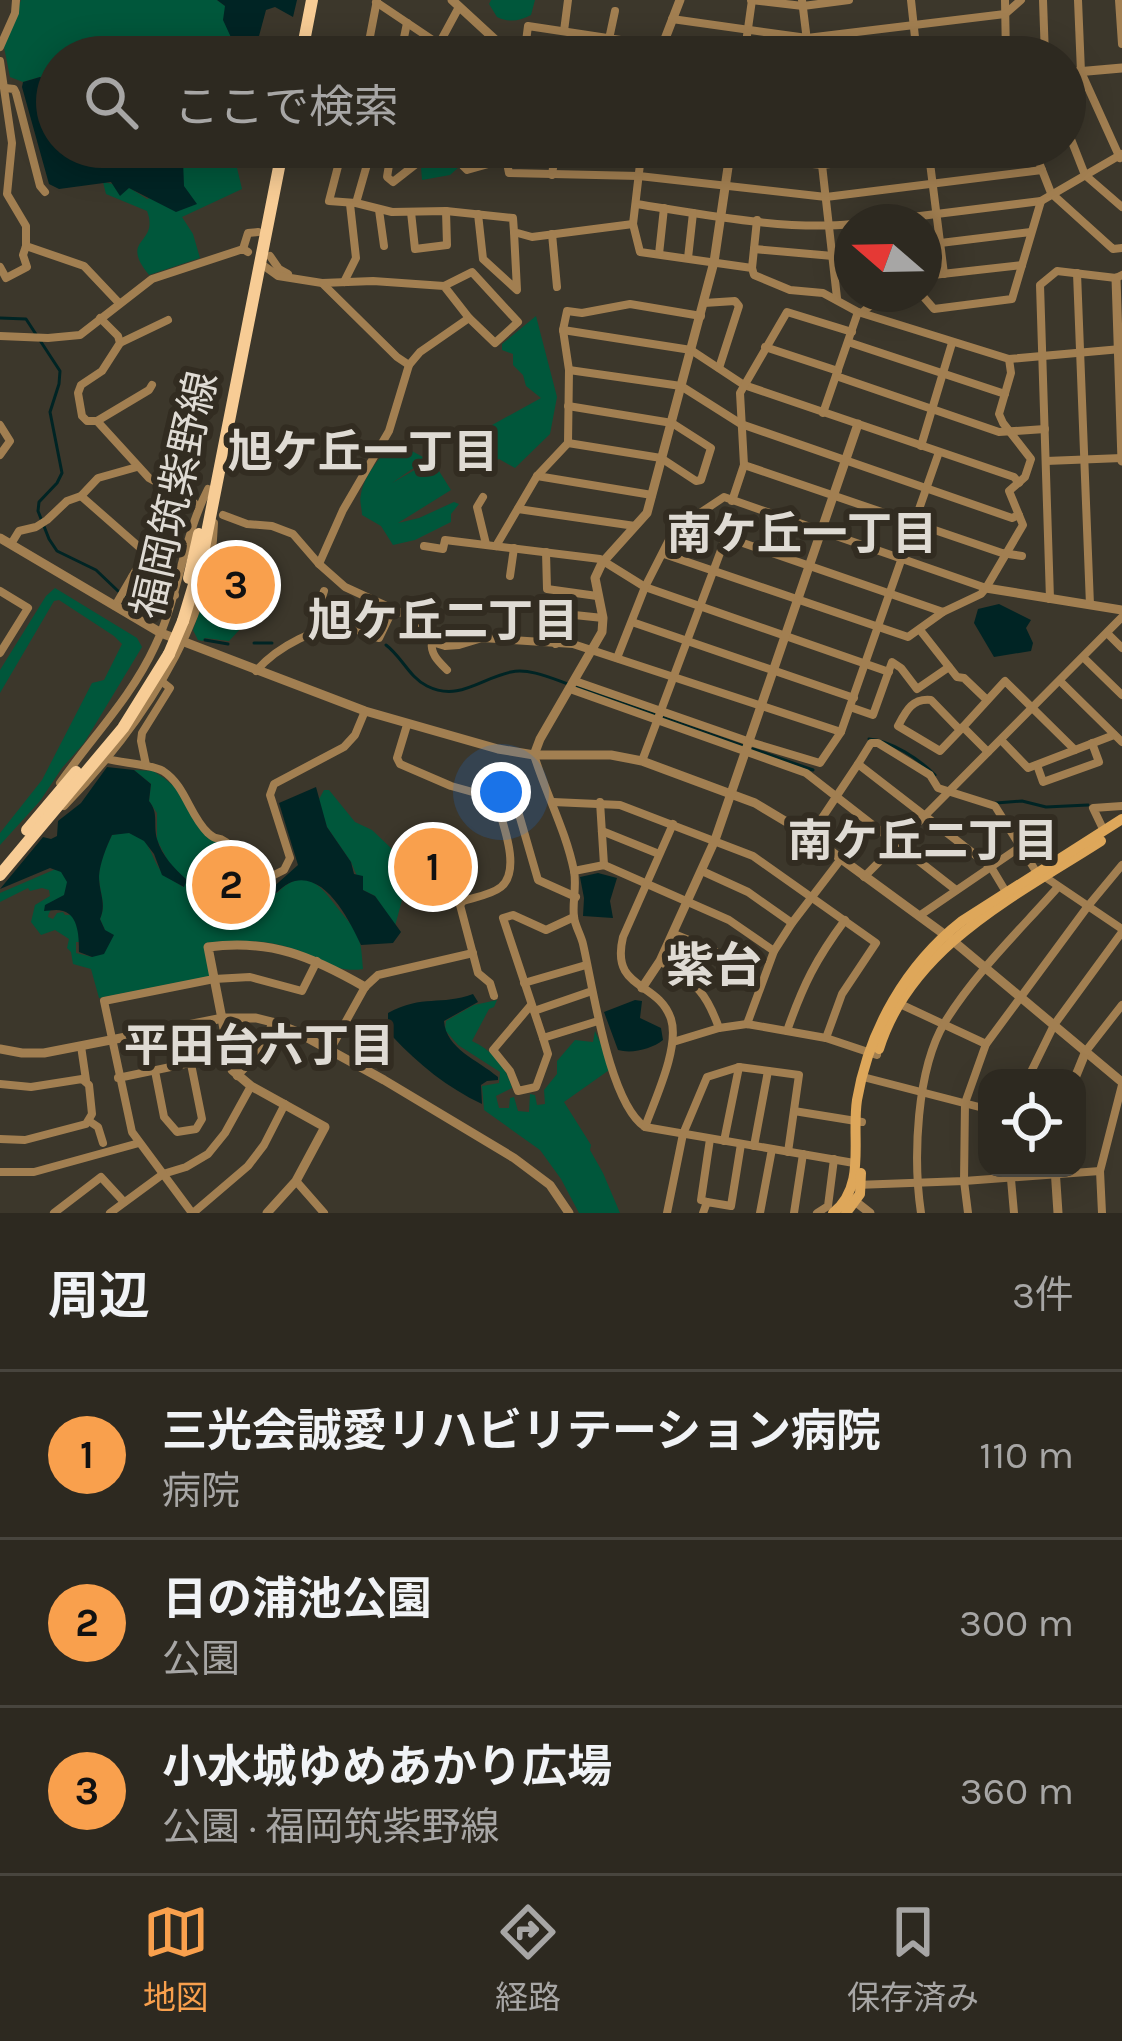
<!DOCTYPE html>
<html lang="ja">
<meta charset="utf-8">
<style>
:root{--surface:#2d2920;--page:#353129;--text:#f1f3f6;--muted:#a7a6a5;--line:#48453e;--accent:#f9a04d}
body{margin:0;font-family:Karla,"Noto Sans JP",sans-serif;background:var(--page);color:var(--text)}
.controls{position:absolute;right:36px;bottom:36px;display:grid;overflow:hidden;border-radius:24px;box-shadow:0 6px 30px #0003}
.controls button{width:108px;height:108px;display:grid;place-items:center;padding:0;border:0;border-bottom:3px solid var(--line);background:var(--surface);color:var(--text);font:60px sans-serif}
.compass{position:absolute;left:834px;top:204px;width:108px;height:108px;border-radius:50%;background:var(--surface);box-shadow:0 6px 30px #0003;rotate:290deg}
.you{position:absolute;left:501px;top:792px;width:42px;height:42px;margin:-30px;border:9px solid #fff;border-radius:50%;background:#1a73e8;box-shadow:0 0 0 18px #1a73e833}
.badge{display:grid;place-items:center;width:78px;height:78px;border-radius:50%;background:var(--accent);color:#111;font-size:39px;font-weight:700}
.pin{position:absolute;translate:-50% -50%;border:6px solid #fff;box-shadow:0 3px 12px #0006}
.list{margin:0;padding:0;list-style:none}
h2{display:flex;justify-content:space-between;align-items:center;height:156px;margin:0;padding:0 48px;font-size:51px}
h2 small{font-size:39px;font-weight:400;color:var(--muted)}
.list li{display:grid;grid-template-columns:78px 1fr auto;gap:36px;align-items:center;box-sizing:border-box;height:168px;padding:0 48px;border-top:3px solid var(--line)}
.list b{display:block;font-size:45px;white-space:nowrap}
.list p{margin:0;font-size:39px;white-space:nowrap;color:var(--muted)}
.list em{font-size:39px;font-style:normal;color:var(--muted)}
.icon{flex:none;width:66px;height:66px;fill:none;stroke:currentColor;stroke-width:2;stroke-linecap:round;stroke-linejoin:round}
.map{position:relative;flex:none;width:1122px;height:1213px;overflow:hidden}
.search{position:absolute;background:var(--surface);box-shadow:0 6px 30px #0003;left:36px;right:36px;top:36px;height:132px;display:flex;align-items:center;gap:30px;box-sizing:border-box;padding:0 42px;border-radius:66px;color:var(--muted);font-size:45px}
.sheet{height:660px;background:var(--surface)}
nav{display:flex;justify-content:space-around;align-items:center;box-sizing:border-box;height:168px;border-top:3px solid var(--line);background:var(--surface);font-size:33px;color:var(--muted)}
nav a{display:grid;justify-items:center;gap:6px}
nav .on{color:var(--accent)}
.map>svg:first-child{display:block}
.green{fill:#00573b}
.water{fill:#002424}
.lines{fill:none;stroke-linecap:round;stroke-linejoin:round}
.stream{stroke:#002424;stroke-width:3}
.minor{stroke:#a27f51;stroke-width:8}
.tertiary{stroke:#a27f51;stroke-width:9}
.secondary{stroke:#dea75a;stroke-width:10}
.primary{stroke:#f7cc95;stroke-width:12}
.primary-bridge{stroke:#f7cc95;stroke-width:12}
.labels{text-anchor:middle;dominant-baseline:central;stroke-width:12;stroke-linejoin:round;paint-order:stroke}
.street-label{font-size:42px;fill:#dfdbd4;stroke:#322c21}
.neighbourhood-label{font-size:45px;font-weight:bold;fill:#dfdbd4;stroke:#322c21}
.quarter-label{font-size:48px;font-weight:bold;fill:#dfdbd4;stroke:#322c21}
</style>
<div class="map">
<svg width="1122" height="1213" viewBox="0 0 1122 1213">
<rect width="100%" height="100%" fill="#3c372b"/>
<g class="green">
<polygon points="21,0 217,0 225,6 234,49 240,57 145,57 149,50 124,49 118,57 57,57 57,82 40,77 23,82 10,77 4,47"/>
<path d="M 491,0 L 535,0 L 531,15 C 520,21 509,23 497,17 L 489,4 Z"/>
<path d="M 121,147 L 232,147 L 242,189 L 182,217 L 193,234 L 200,258 L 149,275 C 118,237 160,245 147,211 L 106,194 L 103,182 L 128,187 L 147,199 L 184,186 L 166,155 L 148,159 Z"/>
<polygon points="446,155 460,155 460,166 450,175 422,180 421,167"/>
<polygon points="536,316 557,397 550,434 515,468 499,459 485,466 469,451 483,430 541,398 526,386 523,375 513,365 513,354 502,350 502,344"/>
<path d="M 395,442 L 423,457 L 418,465 L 392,483 L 432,460 L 451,490 L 398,523 L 419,518 L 454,502 L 459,504 L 451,514 L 451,522 L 415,540 L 393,545 L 381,526 L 362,515 C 362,508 359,501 361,494 C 364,476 382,453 395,442 Z"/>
<path d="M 223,543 C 240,549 253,564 271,570 L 243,626 L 229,641 L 205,638 L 203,641 L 198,640 L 193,630 Z"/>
<polygon points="55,588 137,638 142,647 84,743 62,768 40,801 0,845 0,833 42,780 92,683 104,680 122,644 114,636 59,600 54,601 0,693 0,670 46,596"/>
<path d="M 134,770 L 153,771 L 164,778 L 176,788 L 208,838 L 229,848 L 227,856 L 255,884 L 271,880 L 277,886 L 270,890 L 277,893 C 309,861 325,893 344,916 C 351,924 355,930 359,940 C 362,949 362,959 363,969 C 336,974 317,956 291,948 C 263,939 234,940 205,943 L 210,976 L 99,998 L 91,969 L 73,964 L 71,952 L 67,948 L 69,939 L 55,930 L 41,935 L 31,922 L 35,905 L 50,896 L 49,890 L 42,888 L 30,891 L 28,888 L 0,902 L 0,893 L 58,868 L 64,872 L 71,887 C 68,900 51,902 48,917 L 53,919 L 57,913 L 63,912 L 65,915 L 76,915 L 84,942 L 76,942 L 76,953 L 92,957 L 105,930 L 100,919 C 107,903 99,893 99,876 C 99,863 106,847 112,835 C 154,824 147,860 165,875 C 171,880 178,883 183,887 L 186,880 L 169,863 L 157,840 L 157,813 L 149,801 L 151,784 Z"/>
<polygon points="324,790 329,790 355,822 372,830 413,869 413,873 400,889 402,900 395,926 375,896 363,890 351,862 327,827 318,801"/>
<path d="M 497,1000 L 494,1007 L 489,1009 L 472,1041 C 493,1051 506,1066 512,1088 L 496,1096 L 499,1108 L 509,1108 L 510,1098 L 514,1097 L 518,1111 L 529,1112 L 530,1094 L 535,1095 L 537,1105 L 545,1104 L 544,1090 L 557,1074 L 557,1061 L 575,1040 L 593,1042 L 595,1031 L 612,1068 L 564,1102 L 591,1145 L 590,1150 L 603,1173 L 620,1213 L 579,1213 L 561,1179 L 540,1150 L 484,1110 L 482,1086 L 499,1083 L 500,1072 L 458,1045 L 445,1030 L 446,1021 L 474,1005 Z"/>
</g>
<g class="water">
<polygon points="217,0 297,0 293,17 275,7 266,10 259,36 264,57 240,57 223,20 225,6"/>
<polygon points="40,77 57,82 57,113 48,124 57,129 57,147 121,147 148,159 166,155 183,160 184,186 197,204 176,212 129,188 120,196 111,182 59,189 49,184 22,87 23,82"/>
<polygon points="999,604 1031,620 1026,628 1033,643 1031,651 994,657 974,623 978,609"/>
<path d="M 107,767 L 134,770 L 151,784 L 149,801 C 159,813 153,824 157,839 C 162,856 174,868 187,880 L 184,887 L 162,875 L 154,854 L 144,841 L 129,833 L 112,835 C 106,848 100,863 99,876 C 99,893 107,904 100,919 L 105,930 L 114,935 L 104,954 L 92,957 L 79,952 C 79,939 79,915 63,911 C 56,909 50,911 44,911 L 45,905 L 64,895 L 67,882 L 61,872 L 50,868 L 0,889 L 43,837 L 51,839 L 57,836 L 58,821 L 81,803 Z"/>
<path d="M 316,787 L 327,827 L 351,862 L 354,874 L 363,876 L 363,890 L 375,896 L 401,932 L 393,943 L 361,945 C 350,922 327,874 295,881 C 286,883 279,891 271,897 L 267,897 L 270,890 L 298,865 L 279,803 Z"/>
<polygon points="598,873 617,878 610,901 613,918 583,916 584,898 580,877"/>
<path d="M 473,994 L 478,1002 L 444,1021 C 446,1049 478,1060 498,1077 L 498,1080 L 487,1081 L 481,1085 L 482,1104 C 448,1088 418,1064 393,1037 L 388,1036 L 388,1013 C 423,994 441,1006 473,994 Z"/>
<path d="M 635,1000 L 642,1001 L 640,1018 L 661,1028 L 663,1040 C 652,1049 632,1054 618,1050 L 604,1012 Z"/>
</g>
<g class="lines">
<g class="stream">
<polyline points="0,318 26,319 60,371 59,384 50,412 62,473 57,483 39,502 38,511 49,539 57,551 96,570 118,591"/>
<polyline points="126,597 155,615"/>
<polyline points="205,640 228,644"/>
<polyline points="254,643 272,643"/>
<path d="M 386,645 C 402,657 409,677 427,686 C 459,702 481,678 511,672 C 529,668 551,678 568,684"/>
<polyline points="577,687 743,746"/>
<path d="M 869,739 C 892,741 919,759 935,775"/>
<polyline points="753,749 813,770"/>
<polyline points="996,803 1022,801 1046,807 1088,805"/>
</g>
<g class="minor">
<polyline points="751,0 803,6 849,0"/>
<polyline points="802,0 809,57"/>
<polyline points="911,0 917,56"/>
<polyline points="1005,0 1006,57"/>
<polyline points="1043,0 1045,57"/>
<polyline points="1078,0 1081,72 1120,158"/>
<polyline points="1119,0 1122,44"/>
<polyline points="376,2 458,57"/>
<polyline points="672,19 807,38 1005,14 1021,0"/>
<polyline points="564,31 568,0"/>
<polyline points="609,39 615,11"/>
<polyline points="0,47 15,13 16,0"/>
<polyline points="366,57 377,0"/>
<polyline points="400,57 407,23"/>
<polyline points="436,57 439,44 459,7"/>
<polyline points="524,57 528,26 733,57"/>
<polyline points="744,57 752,0"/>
<polyline points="910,57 1006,45"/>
<polyline points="0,61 12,143 7,194 26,226 26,246 23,255 27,267 6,278 0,267"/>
<polyline points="5,88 14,89 16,93 40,186 45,192"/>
<polyline points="1065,124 1085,175 1122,207"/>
<polyline points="343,147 329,201 356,203 392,212 446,211 513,218 514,232 532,237 633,224"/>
<polyline points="392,147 387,177 393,182 416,164 419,147"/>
<polyline points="467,147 463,166 467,170 492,163 507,163 509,173 639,176 826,197 1042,170"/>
<polyline points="642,147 633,224 640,252 752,268 754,275 790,290 823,293 858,312 1009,359 1121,349"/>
<polyline points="652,147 822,165 975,147"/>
<polyline points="820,147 837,298"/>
<polyline points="928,147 944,274"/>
<polyline points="1033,147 1051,193 1113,249 1122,248"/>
<polyline points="552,175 556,147"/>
<polyline points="356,203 372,147"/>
<path d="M 636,204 C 701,214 787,231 852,224"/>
<polyline points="379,210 384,246"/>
<polyline points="411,212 415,249 447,245 446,211"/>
<polyline points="478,214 483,259 517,290 514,232"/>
<polyline points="872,222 1041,201 1122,154"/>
<polyline points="552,234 557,287"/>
<polyline points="924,245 1031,232"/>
<polyline points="26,246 84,266 119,303"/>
<polyline points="243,249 248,233 258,232"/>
<polyline points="754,249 833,256 852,254"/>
<polyline points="659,254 664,208"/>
<polyline points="270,256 279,269 288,274"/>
<polyline points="688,258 693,213"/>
<polyline points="260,263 278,276 322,283 373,281 444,286 472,272 518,322 495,343 469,318 444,286"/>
<polyline points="752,268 757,220"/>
<polyline points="1077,273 1090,605"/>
<polyline points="924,276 1022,265"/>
<polyline points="344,282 356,258 350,204"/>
<polyline points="323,284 397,357 409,365"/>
<polyline points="921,294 934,309 1012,299 1041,201"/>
<polyline points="704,303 735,301 739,306 719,368"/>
<polyline points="864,311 884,294"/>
<polyline points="100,318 118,336 120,343 102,371 81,385 78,393 82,416 87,421 97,421 149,478 194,503"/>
<polyline points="563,330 691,350 744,385 1014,477 1019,483"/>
<polyline points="0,336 48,338 80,335 152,279 243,249 248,252"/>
<polyline points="848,342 1005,394"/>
<polyline points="120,343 168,320"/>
<polyline points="765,347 838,371"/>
<polyline points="569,370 681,386 741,424 1012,518 1019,515"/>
<polyline points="836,376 999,432 1045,429"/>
<polyline points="823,413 858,312"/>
<polyline points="97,421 149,390 152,385"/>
<polyline points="0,425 10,441 0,455"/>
<polyline points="568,443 661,458 696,481 701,480 711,448 672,423 568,406"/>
<polyline points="921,446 952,343"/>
<polyline points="1046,461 1122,458"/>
<polyline points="744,465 1002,553 1022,556"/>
<polyline points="537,476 652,495"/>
<polyline points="81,496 146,553 115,606"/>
<polyline points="483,497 477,507 486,544"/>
<polyline points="732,501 744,465 740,393 787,312 852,332"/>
<polyline points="518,509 635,526"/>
<polyline points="223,515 247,524 272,526 293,534 319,564 345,587 406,615 432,642 445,646 459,645 482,638 573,644 841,732"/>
<polyline points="685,523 943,612 981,594 986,588 1023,525 1009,491 1025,477 1031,459 1003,423 999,414 1011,373 1009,359"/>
<polyline points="11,544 19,531 36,527 47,520 67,501 81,496 98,478 137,467"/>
<polyline points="424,546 443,549 445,540 600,559 645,587 889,672"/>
<polyline points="496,546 537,476 568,443 569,370 563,330 567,311 582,313 630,304 701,316"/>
<polyline points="546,552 547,589 597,596"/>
<polyline points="664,554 908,637 943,612"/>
<polyline points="319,564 343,510 389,431 409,365 420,352 469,318"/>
<polyline points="510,576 514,548"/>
<polyline points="132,577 165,595 175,595"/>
<polyline points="0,591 28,608 0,653"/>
<polyline points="1050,599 1040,285 1057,271 1116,278 1122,275"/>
<polyline points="632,622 854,698"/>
<polyline points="920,630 957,677 964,678 987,700"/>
<polyline points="310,634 324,591"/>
<polyline points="1108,634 1122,648"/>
<path d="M 432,642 C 430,654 439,662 447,670"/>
<polyline points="556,644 555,613 603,618"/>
<polyline points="617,658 645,587 671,536 685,523 724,497 986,588"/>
<polyline points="1084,658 1122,695"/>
<path d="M 256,671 C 276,648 319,623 351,628 C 361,630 370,636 379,638 L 393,609"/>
<polyline points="575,681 750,742 820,763 841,732 939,452"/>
<polyline points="1060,681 1122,742"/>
<polyline points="570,689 806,773 956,890"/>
<polyline points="850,707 873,715 892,662 901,668 917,689 949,667"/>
<polyline points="407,725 397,758 400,764 451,786 516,804 538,880 576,897"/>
<path d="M 960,730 L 931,700 C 912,698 906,711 898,726 L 940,751 L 963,727"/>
<polyline points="1001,740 1028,768 1114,735"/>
<polyline points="988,752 963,727 1005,681 1075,750"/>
<path d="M 534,755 C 546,794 566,831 574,871 C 577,887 572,903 574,917 C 575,926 581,935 583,944 C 593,987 609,1103 645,1127 L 854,1163"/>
<path d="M 107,759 C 122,763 151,764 163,771 C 186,786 189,815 208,833 C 218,842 215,835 226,842 C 243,853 250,873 270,877 L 284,870 L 290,858 L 270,795 L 274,784 L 344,747 L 355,735 L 365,711"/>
<polyline points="642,761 726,537"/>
<polyline points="858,764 871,743 878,743 930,775 938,788 995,806 1037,873"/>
<polyline points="146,765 141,741 142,733 170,688 160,680"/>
<polyline points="1037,765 1043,782 1099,762 1092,743"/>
<path d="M 60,783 C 92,737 131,698 155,646 C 179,596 183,537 208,489"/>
<polyline points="553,802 620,805 753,856 876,943 842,994 826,1038"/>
<polyline points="600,802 604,865"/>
<path d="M 64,806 C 133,735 212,626 214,523"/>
<polyline points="602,831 659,854"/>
<polyline points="1104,831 1093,808 1122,806"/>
<polyline points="810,836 858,764 991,867 1006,892"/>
<polyline points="574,871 604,865 729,920 774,951"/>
<polyline points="702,871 748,892 792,923"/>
<polyline points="864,877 1122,617"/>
<polyline points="1045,877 1122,929"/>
<polyline points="919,916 1020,847"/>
<polyline points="574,917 546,930 513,915 503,918 543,1038 598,1021"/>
<polyline points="674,934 713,950 760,983"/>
<path d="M 660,961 C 695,985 704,987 719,1028"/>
<polyline points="524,983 586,965"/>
<path d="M 494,996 L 490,983 L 478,973 L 460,905 L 463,901 C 475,897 491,895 501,887 C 522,870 502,822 496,800"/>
<polyline points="900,1004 986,1044"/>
<polyline points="531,1005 493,1050 510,1071 518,1091 536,1087 548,1054 543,1038"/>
<polyline points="534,1011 592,991"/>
<polyline points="747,1024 774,951 792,923 841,859"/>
<path d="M 787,1031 C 803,985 816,959 845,920"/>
<polyline points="673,1042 719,1028 747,1024 826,1038 877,1055"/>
<polyline points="81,1046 86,1080"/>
<polyline points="330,1050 365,987 378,975 473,953"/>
<polyline points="1086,1051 1122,1005"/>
<polyline points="155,1071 164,1117 177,1132 196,1129 202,1119 191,1064"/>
<polyline points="237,1076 266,1046 272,1022"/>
<polyline points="863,1077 987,1109"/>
<polyline points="118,1078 228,1055"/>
<polyline points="1028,1078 1054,1025 1122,932"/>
<polyline points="0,1084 31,1087 82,1079 89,1085 92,1114 86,1124 25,1140 0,1139"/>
<polyline points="794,1111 862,1122"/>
<polyline points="89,1121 98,1127 103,1143"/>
<path d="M 645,1127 C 655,1099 680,1047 671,1019 C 658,980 610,991 623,937 L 673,824"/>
<polyline points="724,1141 739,1067"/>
<polyline points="754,1146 768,1071"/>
<polyline points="1010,1168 1014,1213"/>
<polyline points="0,1172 34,1172 139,1143"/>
<polyline points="296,1181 324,1213"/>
<polyline points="856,1185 964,1181 1100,1171"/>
<polyline points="707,1202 701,1200 710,1139"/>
<polyline points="54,1213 101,1177 124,1202"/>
<polyline points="110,1213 163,1174 186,1167 208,1154 225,1133 251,1086"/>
<polyline points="192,1213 132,1132 104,1001 214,979 250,977 302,991 317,961"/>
<polyline points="193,1213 248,1166 264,1145 285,1104"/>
<polyline points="667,1213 683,1134 707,1077 739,1067 799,1075 788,1152"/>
<polyline points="703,1213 707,1202 731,1206 741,1144"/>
<polyline points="760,1213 772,1149"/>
<polyline points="794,1213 803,1154"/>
<polyline points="817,1213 828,1206 834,1159"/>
<path d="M 921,1213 C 913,1159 916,1070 945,1022 C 975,973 1020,930 1058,887"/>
<polyline points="968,1213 964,1181 965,1103 986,1044 1088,906 1122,865"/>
<polyline points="1102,1213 1100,1171 1122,1085"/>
</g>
<g class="tertiary">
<polyline points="452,0 514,57"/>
<polyline points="658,57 680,0"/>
<polyline points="1065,73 1122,68"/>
<polyline points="1116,278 1122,461"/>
<polyline points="0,538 161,633 365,711 498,749 534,755 611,755 642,761 755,803 810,836 952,940 1122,1082"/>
<polyline points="986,588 1122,610"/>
<polyline points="534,755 540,739 602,632 603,618 595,578 602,563 647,513 714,262 731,147"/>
<polyline points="642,988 660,961 715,840 858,424"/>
<polyline points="0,1049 22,1053 44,1053 223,1018 256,1018 272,1022 295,1031 384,1080 514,1158 550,1185 569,1213"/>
<polyline points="1075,1078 1086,1051"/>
<polyline points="1055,1168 1058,1213"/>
<polyline points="851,1198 870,1213"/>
<path d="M 267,1213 L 296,1181 L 325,1127 L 251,1086 L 232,1070 L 208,947 C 271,939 311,956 365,987"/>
</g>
<g class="secondary">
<path d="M 879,1049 C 911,946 1017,895 1101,841"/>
<path d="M 833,1213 C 867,1186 851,1139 857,1100 C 869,1030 906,965 962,921 L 1122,819"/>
<polyline points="846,1213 860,1194 861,1173"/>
</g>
<g class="primary">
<polyline points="301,57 312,0"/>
<polyline points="189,578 199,534"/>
<polyline points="183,621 202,558 283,147"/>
<polyline points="27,830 76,772"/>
<polyline points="0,875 123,728 169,654"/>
</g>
<polyline class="primary-bridge" points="169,654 183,621"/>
</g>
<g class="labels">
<g class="street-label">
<text transform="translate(175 495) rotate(-77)">福岡筑紫野線</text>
</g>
<g class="neighbourhood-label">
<text x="363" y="452">旭ケ丘一丁目</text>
<text x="802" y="534">南ケ丘一丁目</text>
<text x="443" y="621">旭ケ丘二丁目</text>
<text x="923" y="841">南ケ丘二丁目</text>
<text x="259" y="1046">平田台六丁目</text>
</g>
<g class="quarter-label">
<text x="714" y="966">紫台</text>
</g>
</g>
</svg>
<div class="controls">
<button><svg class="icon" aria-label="locate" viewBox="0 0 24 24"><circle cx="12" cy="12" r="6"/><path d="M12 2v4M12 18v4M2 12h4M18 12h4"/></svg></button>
</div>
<svg class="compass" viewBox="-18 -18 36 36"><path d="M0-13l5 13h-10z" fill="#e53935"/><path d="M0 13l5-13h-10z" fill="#a7a6a5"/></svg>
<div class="you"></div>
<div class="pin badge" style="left:433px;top:867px">1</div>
<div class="pin badge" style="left:231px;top:885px">2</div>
<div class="pin badge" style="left:236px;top:585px">3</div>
<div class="search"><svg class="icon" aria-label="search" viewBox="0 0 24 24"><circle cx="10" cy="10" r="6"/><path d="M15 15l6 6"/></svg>ここで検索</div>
</div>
<section class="sheet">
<h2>周辺<small>3件</small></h2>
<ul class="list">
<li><span class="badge">1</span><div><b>三光会誠愛リハビリテーション病院</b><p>病院</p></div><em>110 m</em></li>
<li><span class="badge">2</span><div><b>日の浦池公園</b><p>公園</p></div><em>300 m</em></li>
<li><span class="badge">3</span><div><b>小水城ゆめあかり広場</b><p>公園 · 福岡筑紫野線</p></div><em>360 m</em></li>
</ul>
</section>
<nav>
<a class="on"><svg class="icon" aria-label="map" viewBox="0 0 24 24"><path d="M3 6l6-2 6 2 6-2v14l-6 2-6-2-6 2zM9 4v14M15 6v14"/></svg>地図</a>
<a><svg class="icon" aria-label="directions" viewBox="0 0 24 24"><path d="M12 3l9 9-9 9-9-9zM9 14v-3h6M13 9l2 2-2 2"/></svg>経路</a>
<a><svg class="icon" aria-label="saved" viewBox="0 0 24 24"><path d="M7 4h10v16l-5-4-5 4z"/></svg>保存済み</a>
</nav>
